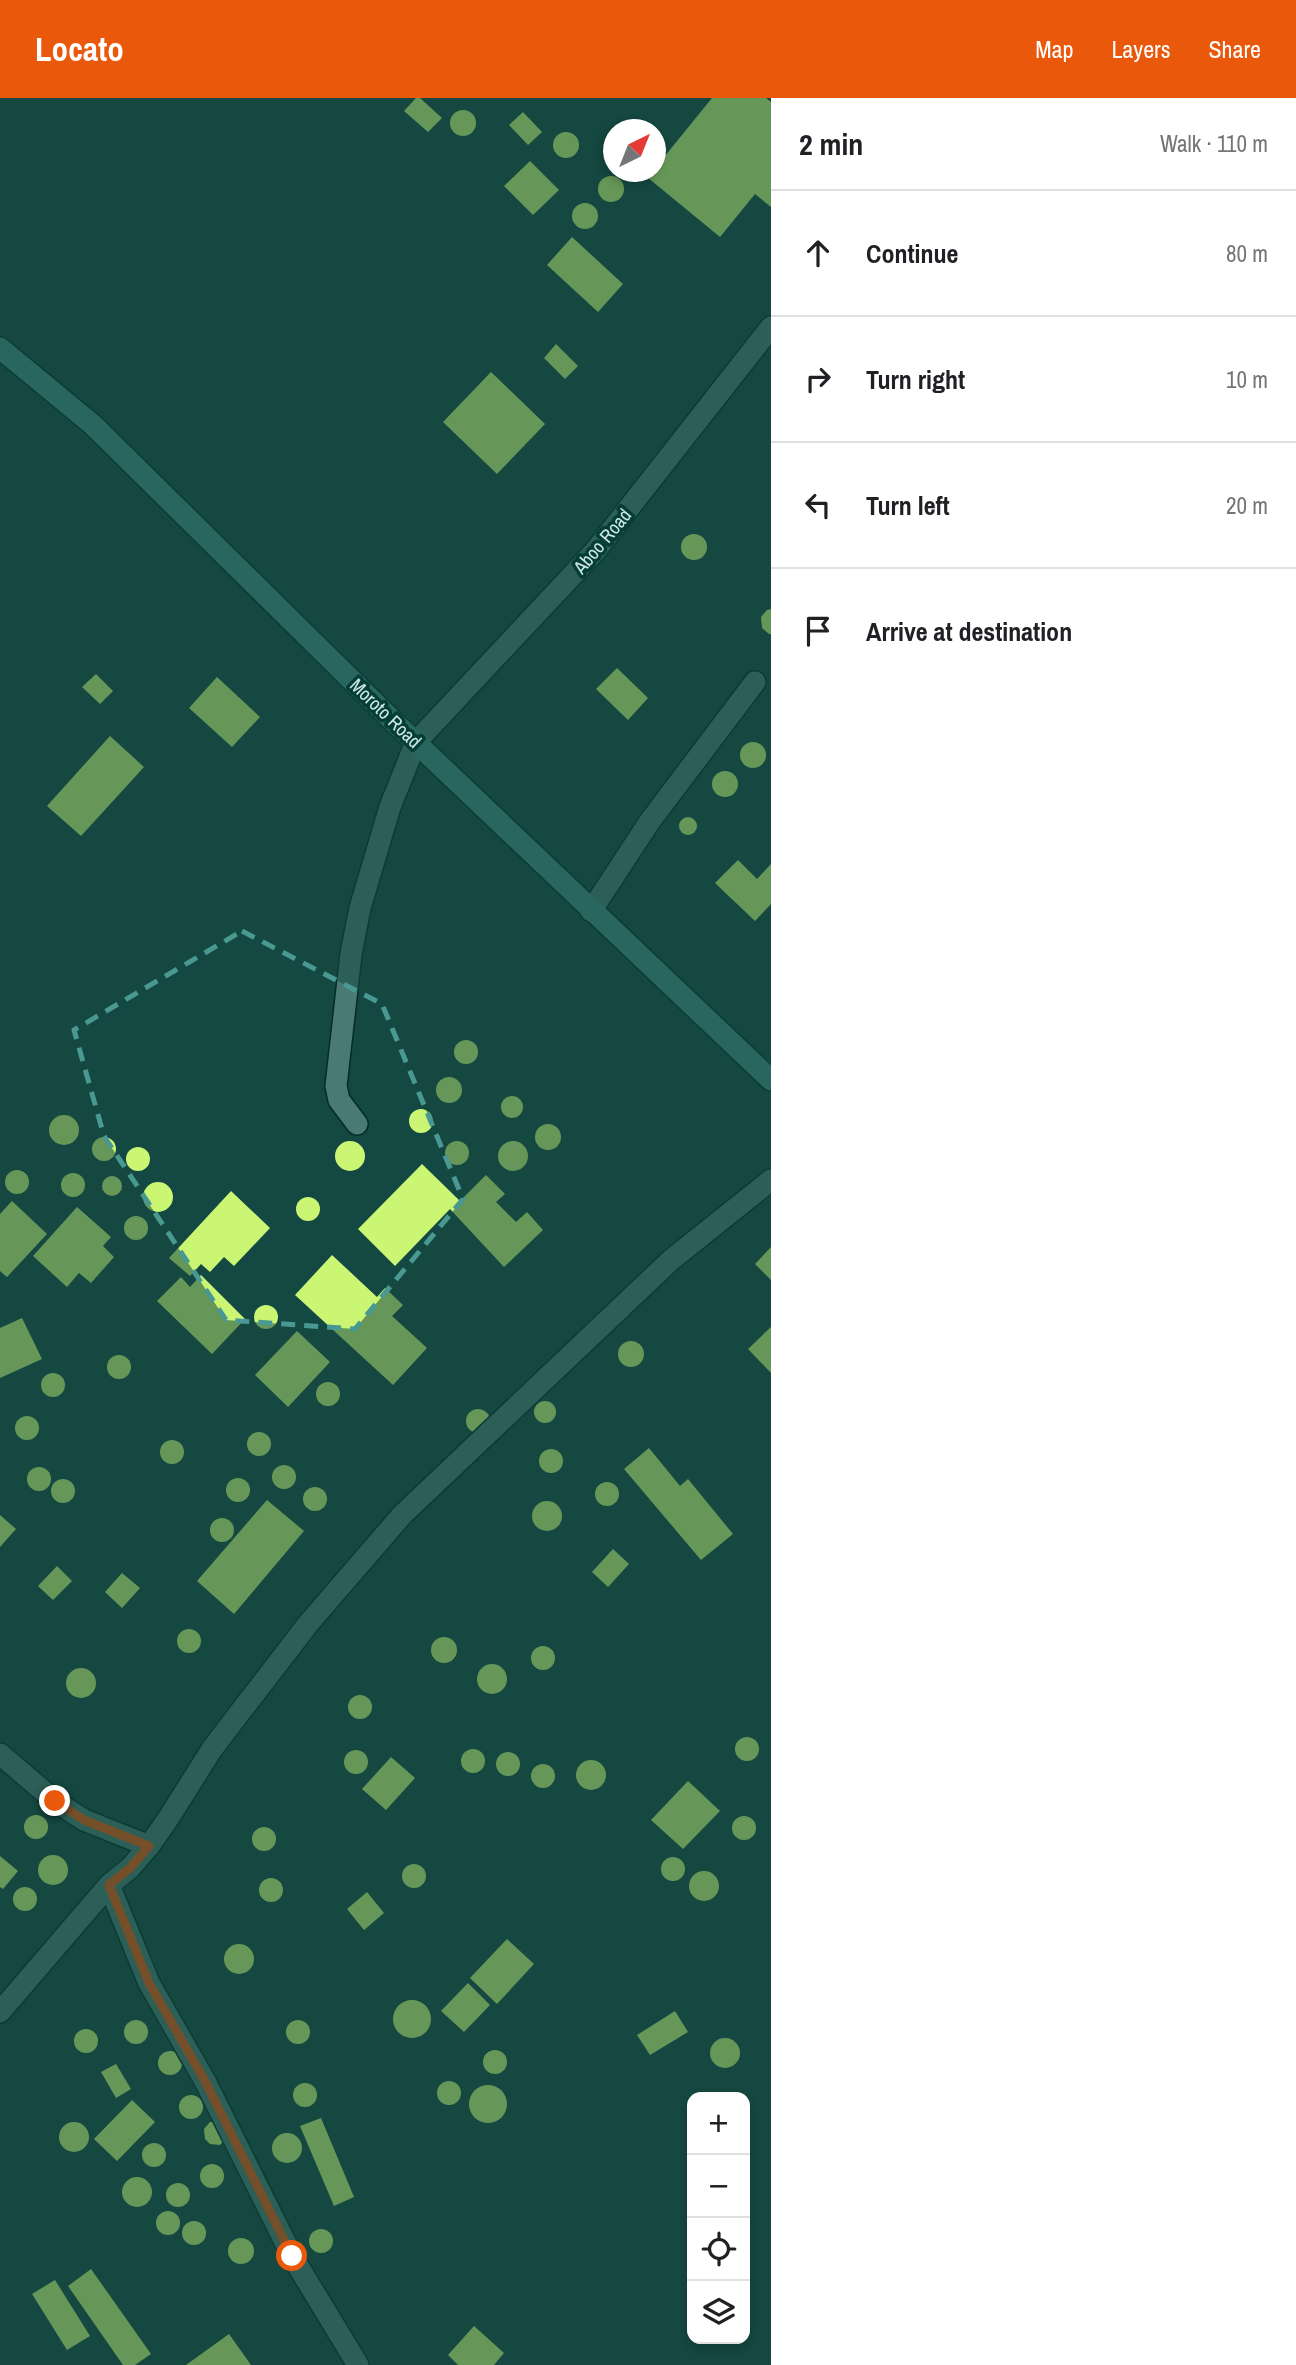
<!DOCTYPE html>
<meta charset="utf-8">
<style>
:root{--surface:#fff;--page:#f2f2f2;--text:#202124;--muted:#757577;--line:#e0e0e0;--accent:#ea580c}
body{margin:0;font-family:"Archivo Narrow",sans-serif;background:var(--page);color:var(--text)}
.controls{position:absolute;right:21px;bottom:21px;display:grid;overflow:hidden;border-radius:14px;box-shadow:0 4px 10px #0003}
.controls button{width:63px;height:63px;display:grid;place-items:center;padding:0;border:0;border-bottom:2px solid var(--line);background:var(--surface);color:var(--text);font:35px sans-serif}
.compass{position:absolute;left:603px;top:21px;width:63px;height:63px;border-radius:50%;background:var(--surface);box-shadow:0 4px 10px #0003;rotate:43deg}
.stop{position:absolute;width:21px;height:21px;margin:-16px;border:5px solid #ea580c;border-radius:50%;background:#fff}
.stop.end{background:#ea580c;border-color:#fff;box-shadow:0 2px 7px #0008}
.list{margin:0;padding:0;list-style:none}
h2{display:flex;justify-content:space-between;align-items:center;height:91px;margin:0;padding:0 28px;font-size:30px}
h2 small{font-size:23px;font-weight:400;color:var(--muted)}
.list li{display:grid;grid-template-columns:46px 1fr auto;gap:21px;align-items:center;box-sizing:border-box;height:126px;padding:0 28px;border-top:2px solid var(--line)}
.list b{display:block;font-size:26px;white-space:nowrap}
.list em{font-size:23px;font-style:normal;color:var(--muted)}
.icon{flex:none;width:38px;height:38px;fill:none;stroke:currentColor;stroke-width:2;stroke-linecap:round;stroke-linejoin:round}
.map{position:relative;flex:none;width:771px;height:2267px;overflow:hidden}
header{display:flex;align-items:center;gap:42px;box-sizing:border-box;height:98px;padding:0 35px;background:var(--accent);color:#fff}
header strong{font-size:33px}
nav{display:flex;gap:38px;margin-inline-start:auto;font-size:24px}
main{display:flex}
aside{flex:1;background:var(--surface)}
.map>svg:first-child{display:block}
.building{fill:#cbf674}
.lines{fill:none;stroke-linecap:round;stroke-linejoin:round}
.street-casing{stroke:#042c28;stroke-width:24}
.secondary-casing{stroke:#042c28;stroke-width:24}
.street{stroke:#497a74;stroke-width:21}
.secondary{stroke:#448b83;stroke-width:21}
.route{stroke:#ea580c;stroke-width:9}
.marked{fill:none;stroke:#499891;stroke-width:5;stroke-dasharray:14 9;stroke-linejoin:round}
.labels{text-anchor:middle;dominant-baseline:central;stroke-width:7;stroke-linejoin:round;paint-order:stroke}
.street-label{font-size:19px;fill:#cfe8e4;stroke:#053d38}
</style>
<header>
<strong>Locato</strong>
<nav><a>Map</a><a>Layers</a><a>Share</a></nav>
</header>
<main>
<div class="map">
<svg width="771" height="2267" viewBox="0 0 771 2267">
<rect width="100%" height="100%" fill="#144842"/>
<g class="building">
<polygon points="416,0 420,0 442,20 428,34 404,13"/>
<polygon points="712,0 766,0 771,4 771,109 755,96 720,139 647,79 652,74 656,74 656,69"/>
<circle cx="463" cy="25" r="13"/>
<polygon points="523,14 542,34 528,47 509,27"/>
<circle cx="566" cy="47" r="13"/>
<polygon points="530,63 559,92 533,117 504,88"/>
<circle cx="611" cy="91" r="13"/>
<circle cx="585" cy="118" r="13"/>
<polygon points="572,139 623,186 598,214 547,167"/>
<polygon points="556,246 578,268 565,281 544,260"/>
<polygon points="491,274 545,326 497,376 443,324"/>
<circle cx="694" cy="449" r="13"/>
<polygon points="771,511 771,536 769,536 762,530 761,519 767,512"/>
<polygon points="617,570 648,600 628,622 596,591"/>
<polygon points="96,576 113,593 100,606 82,589"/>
<polygon points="217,579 260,619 232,649 189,610"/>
<polygon points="110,638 144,669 81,738 47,708"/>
<circle cx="753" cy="657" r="13"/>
<circle cx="725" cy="686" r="13"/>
<circle cx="688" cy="728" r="9"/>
<polygon points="738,762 757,781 771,766 771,806 755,823 715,785"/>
<circle cx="466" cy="954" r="12"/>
<circle cx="449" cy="992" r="13"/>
<circle cx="512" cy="1009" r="11"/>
<circle cx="421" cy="1023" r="12"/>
<circle cx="64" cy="1032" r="15"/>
<circle cx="548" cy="1039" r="13"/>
<circle cx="104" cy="1051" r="12"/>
<circle cx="513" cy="1058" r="15"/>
<circle cx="350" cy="1058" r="15"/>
<circle cx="457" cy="1055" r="12"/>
<circle cx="138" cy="1061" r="12"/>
<polygon points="422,1066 460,1103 486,1077 505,1096 496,1104 516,1124 527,1114 543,1132 504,1169 450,1111 395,1168 358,1131"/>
<circle cx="17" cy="1084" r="12"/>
<circle cx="73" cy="1087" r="12"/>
<circle cx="112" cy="1088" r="10"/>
<circle cx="158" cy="1099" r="15"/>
<polygon points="231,1093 270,1130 234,1168 224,1159 210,1174 201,1166 190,1178 169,1160"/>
<circle cx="308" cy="1111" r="12"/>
<polygon points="12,1103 47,1136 7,1179 0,1173 0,1116"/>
<polygon points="77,1109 111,1139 103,1148 114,1159 91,1185 79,1175 67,1189 33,1158"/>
<circle cx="136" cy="1130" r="12"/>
<polygon points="771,1149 771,1182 755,1166"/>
<polygon points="332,1157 377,1199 385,1190 403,1207 392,1218 427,1250 393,1287 295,1197"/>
<polygon points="201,1177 245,1221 212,1256 157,1203 181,1179 190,1189"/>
<circle cx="266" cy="1219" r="12"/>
<polygon points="22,1220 42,1261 0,1280 0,1230"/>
<polygon points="771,1229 771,1275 748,1251"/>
<polygon points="297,1233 330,1264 288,1309 255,1277"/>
<circle cx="631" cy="1256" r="13"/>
<circle cx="119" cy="1269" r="12"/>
<circle cx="53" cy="1287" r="12"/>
<circle cx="328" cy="1296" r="12"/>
<circle cx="545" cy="1314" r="11"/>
<circle cx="478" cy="1323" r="12"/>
<circle cx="27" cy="1330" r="12"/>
<circle cx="259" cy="1346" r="12"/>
<circle cx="172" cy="1354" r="12"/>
<polygon points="649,1350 680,1388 688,1381 733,1436 701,1462 624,1371"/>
<circle cx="551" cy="1363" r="12"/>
<circle cx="284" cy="1379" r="12"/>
<circle cx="39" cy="1381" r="12"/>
<circle cx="238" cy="1392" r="12"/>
<circle cx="63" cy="1393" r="12"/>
<circle cx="607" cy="1396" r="12"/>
<circle cx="315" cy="1401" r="12"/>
<polygon points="267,1402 304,1433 234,1516 197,1483"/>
<circle cx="547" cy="1418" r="15"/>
<polygon points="0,1417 16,1431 0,1449"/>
<circle cx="222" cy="1432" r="12"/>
<polygon points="613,1451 629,1466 608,1489 592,1474"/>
<polygon points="57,1468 72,1483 53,1502 38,1488"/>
<polygon points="122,1475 140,1490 122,1510 105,1494"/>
<circle cx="189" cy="1543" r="12"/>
<circle cx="444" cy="1552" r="13"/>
<circle cx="543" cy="1560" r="12"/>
<circle cx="492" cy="1581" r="15"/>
<circle cx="81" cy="1585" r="15"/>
<circle cx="360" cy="1609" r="12"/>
<circle cx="747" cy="1651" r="12"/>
<circle cx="473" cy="1663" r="12"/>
<circle cx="356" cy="1664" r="12"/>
<circle cx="508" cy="1666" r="12"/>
<polygon points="391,1659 415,1680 386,1712 362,1691"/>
<circle cx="591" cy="1677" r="15"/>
<circle cx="543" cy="1678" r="12"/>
<polygon points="688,1683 720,1713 683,1751 651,1722"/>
<circle cx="36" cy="1729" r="12"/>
<circle cx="744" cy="1730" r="12"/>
<circle cx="264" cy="1741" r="12"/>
<circle cx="53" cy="1772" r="15"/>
<polygon points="0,1758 18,1773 3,1791 0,1789"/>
<circle cx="673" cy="1771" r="12"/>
<circle cx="414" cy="1778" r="12"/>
<circle cx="704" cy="1788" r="15"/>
<circle cx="271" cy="1792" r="12"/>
<circle cx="25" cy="1801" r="12"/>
<polygon points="367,1794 384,1815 364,1832 347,1811"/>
<polygon points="507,1841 534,1866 497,1906 470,1880"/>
<circle cx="239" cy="1861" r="15"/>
<polygon points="468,1885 490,1907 464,1934 441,1913"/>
<circle cx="412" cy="1921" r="19"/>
<polygon points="675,1913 688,1934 650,1957 637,1937"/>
<circle cx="136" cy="1934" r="12"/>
<circle cx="298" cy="1934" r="12"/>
<circle cx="86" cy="1943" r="12"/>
<circle cx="725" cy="1955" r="15"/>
<circle cx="495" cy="1964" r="12"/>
<circle cx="170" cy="1965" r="12"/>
<polygon points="116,1966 131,1991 116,2000 101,1974"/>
<circle cx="449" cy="1995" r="12"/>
<circle cx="305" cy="1997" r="12"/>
<circle cx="488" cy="2006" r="19"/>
<circle cx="191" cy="2009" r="12"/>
<polygon points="132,2002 155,2024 117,2063 94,2041"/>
<polygon points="321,2020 354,2099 334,2108 300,2028"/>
<circle cx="74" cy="2039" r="15"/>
<polygon points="210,2024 220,2024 227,2039 220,2047 210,2046 205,2041 204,2031"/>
<circle cx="287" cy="2050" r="15"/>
<circle cx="154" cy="2057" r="12"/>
<circle cx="212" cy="2078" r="12"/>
<circle cx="137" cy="2094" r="15"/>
<circle cx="178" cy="2097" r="12"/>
<circle cx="168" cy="2125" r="12"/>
<circle cx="194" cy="2135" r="12"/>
<circle cx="321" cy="2143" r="12"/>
<circle cx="241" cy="2153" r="13"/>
<polygon points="91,2171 151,2256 135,2267 123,2267 68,2188"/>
<polygon points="55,2182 90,2238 67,2252 32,2196"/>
<polygon points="474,2228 504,2255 494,2267 458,2267 448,2257"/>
<polygon points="229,2236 251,2267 186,2267"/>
</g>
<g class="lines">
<defs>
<g id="street">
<polyline points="591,813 650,723 755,584"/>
<polyline points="357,1026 339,1002 336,988 351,856 360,810 390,709 416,644 596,452 771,229"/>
<polyline points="0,1656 55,1703 84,1722 149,1748"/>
<polyline points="109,1787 149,1885 205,1983 292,2158 358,2267"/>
<polyline points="0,1914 109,1787 130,1770 149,1748 168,1721 212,1651 248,1604 308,1526 402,1417 671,1162 771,1082"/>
</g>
<polyline id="secondary" points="0,250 93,327 390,620 771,982"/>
</defs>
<use href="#street" class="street-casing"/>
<use href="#secondary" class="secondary-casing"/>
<use href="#street" class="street"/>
<use href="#secondary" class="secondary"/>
</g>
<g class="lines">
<polyline class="route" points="55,1703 84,1722 149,1748 130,1770 109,1787 149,1885 205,1983 292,2158"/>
</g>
<path d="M0 0H771V2267H0ZM 242,833 L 382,906 L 463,1101 L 355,1231 L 226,1222 L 104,1038 L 74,932 Z" fill="#144842" fill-opacity=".55" fill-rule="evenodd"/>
<path class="marked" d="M 242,833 L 382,906 L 463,1101 L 355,1231 L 226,1222 L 104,1038 L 74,932 Z"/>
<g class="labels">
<g class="street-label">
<text transform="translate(602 443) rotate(-50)">Aboo Road</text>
<text transform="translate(386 615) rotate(44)">Moroto Road</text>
</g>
</g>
</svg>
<div class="controls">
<button>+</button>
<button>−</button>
<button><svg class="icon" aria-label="locate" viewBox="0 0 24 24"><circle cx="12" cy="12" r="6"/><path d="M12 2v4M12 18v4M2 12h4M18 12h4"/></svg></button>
<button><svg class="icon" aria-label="layers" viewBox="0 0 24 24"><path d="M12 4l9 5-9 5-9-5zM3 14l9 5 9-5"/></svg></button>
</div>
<svg class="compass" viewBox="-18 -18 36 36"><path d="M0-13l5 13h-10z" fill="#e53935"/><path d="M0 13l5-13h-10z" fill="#757577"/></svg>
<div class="stop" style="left:292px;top:2158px"></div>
<div class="stop end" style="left:55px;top:1703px"></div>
</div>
<aside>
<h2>2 min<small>Walk · 110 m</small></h2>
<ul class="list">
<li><svg class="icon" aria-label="ahead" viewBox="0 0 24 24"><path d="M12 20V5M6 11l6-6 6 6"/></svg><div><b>Continue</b></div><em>80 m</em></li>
<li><svg class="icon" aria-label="right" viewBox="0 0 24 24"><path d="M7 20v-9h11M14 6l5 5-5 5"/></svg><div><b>Turn right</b></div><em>10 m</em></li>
<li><svg class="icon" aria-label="left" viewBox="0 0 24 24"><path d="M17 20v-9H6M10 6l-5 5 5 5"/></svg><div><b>Turn left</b></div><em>20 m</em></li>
<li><svg class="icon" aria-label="arrive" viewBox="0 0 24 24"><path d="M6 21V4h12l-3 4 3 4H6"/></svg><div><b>Arrive at destination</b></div></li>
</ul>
</aside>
</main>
